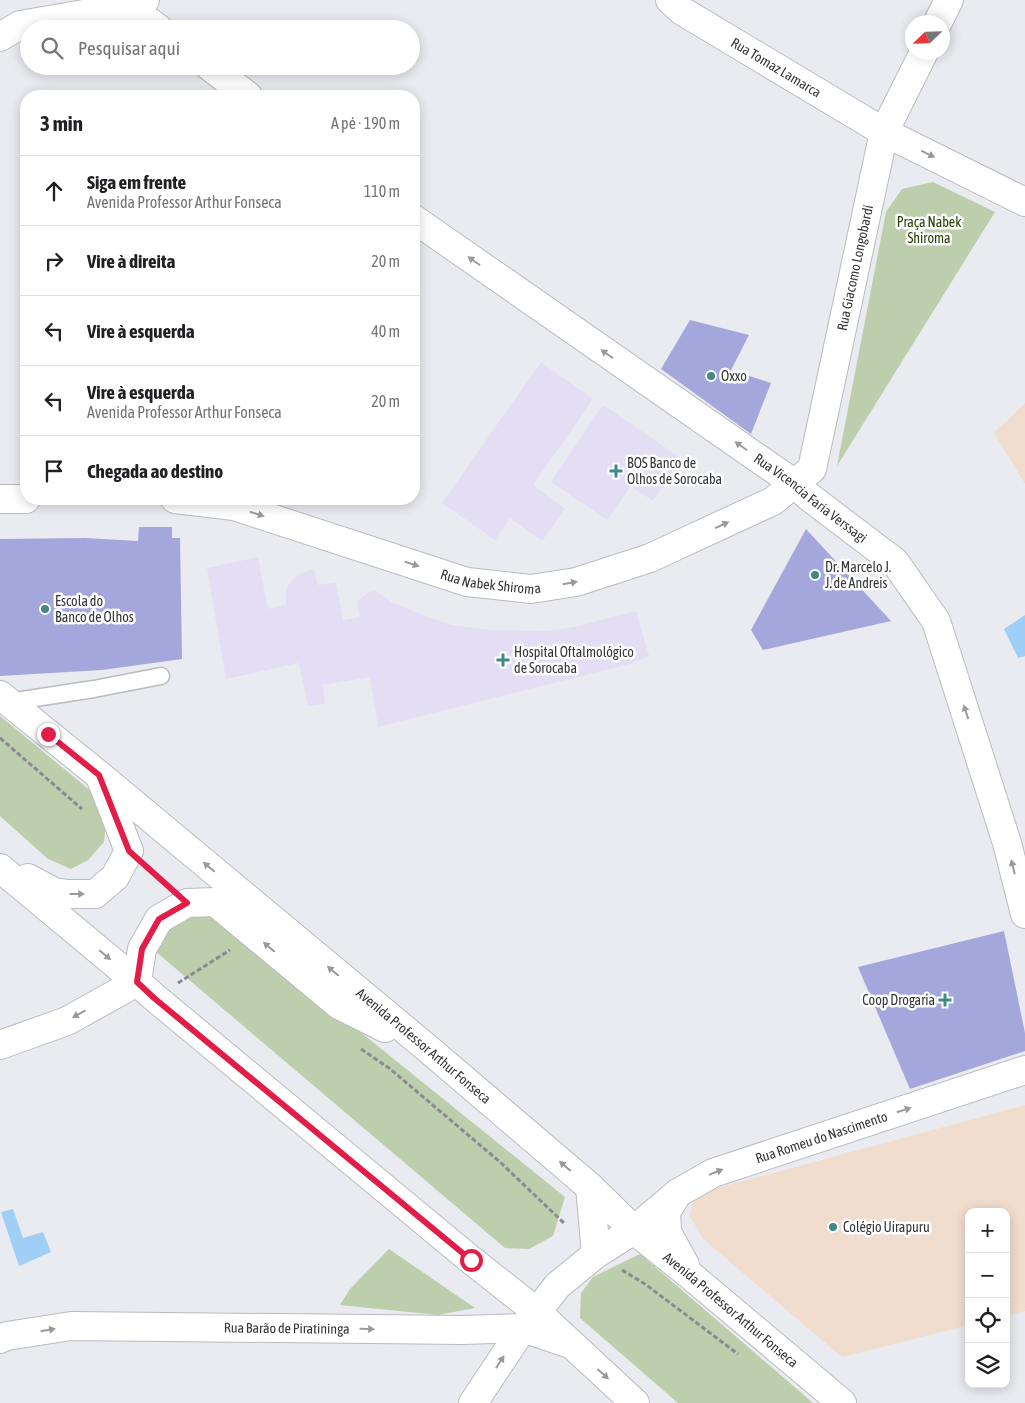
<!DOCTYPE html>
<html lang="pt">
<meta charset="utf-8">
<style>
:root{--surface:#fff;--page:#f6f6f6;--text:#202124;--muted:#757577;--line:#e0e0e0}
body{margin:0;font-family:"Asap Condensed",sans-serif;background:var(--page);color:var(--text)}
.controls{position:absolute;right:15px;bottom:15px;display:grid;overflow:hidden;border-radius:10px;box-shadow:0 2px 12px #0003}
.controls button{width:45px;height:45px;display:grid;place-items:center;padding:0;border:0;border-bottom:1px solid var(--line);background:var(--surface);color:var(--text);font:25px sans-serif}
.compass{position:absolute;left:905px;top:15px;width:45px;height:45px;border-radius:50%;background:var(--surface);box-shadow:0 2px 12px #0003;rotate:247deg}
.stop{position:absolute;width:15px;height:15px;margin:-11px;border:4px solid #e11d48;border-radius:50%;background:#fff}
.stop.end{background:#e11d48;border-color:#fff;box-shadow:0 1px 5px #0008}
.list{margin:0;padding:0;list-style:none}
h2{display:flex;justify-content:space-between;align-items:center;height:65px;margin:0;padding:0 20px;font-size:21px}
h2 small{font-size:16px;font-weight:400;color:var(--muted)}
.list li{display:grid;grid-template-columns:32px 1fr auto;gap:15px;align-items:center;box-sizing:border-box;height:70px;padding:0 20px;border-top:1px solid var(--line)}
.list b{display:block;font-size:19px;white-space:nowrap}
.list p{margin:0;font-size:16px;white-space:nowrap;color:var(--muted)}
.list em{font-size:16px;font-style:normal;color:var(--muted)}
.icon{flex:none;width:28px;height:28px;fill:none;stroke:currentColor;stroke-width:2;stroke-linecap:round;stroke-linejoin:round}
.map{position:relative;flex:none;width:1025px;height:1403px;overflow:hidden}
.search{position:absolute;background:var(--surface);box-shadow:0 2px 12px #0003;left:20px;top:20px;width:400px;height:55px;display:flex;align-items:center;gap:12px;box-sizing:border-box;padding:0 18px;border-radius:28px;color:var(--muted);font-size:19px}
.panel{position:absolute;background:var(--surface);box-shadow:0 2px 12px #0003;left:20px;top:90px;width:400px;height:415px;border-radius:20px}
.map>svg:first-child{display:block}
.education{fill:#f1ddce}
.medical{fill:#e3def3}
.green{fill:#bdceac}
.water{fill:#9fcff7}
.building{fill:#a4a7db}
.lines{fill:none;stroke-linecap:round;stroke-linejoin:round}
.service-casing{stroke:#b8bbbf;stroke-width:19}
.minor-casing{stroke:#b8bbbf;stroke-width:30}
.tertiary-casing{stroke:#b8bbbf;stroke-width:30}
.path{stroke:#8a8b8f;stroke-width:3;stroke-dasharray:5 2.5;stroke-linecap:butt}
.service{stroke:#fff;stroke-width:16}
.minor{stroke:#fff;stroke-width:28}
.tertiary{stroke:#fff;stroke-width:28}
.oneway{fill:#9a9a9c}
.route{stroke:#e11d48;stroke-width:6}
.poi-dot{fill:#418987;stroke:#fff;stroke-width:2}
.labels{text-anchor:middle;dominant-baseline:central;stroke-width:5;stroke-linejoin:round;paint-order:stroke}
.street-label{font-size:14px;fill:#353638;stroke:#fff}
.park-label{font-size:14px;fill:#293f06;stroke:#fff}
.poi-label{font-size:14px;fill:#353638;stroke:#fff;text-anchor:start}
</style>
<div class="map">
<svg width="1025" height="1403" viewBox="0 0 1025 1403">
<rect width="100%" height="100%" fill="#e9ebf0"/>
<g class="education">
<polygon points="1025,403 1025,484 994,433"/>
<polygon points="1025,1105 1025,1311 1006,1316 1006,1212 969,1212 969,1325 842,1357 703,1239 690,1216 693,1202 706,1191"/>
</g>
<g class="medical">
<polygon points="541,362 593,399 533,485 565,509 542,541 510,518 495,540 442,503"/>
<polygon points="603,405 682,459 653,501 631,486 607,520 551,482"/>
<polygon points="258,557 268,609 286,605 286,589 292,580 300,574 314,569 318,585 336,583 343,620 360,617 357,601 370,592 376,591 393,603 426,616 452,625 491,630 546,631 574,627 636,611 649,656 630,664 378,727 370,677 323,685 325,704 308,706 299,663 226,679 207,568"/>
</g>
<g class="green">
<polygon points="933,182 995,212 837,466 886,212 902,189"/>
<polygon points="0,716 92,792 106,819 104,842 88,860 71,869 48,859 0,816"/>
<polygon points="209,910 565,1197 553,1236 529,1249 505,1248 155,951 165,928"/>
<polygon points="389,1249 475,1308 438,1315 340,1305 350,1289"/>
<polygon points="640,1254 813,1403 678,1403 580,1318 581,1293 593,1277"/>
</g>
<g class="water">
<polygon points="1025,615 1025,656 1018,658 1004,629"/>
<polygon points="13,1209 23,1238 43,1232 51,1252 19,1266 1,1212"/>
</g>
<g class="building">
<polygon points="690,320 749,335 731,370 771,383 751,434 661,369"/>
<polygon points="139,527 172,527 172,538 180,538 182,659 102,670 0,676 0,539 85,538 138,541"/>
<polygon points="806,529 891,621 763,650 751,630"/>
<polygon points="1004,931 1025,1033 1025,1051 910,1089 858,967"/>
</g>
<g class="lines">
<defs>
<polyline id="service" points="9,702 94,689 161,676"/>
<g id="minor">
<polyline points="120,0 159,29"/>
<path id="s1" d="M 670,0 L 682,11 L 884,132 L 1025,202"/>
<polyline points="938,22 949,0"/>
<polyline points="0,37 20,25 96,12 131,8 145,0"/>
<polyline points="209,66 248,96"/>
<path id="s2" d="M 414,219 L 795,484 L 808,496 L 895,562 L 936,621 L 1007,843 L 1025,914"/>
<polyline points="0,499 26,499"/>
<path id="s3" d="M 175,499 L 234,506 L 467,582 L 531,589 L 576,582 L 650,558 L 773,501 L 812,469 L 884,132 L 924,52"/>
<polyline points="0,1045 67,1021 137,982"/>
<path id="s4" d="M 634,1230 L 678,1193 L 713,1173 L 1025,1070"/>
<path id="s5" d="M 0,1339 L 7,1336 L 71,1326 L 462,1330 L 523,1328 L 570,1344"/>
<polyline points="473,1403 523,1328 532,1318"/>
</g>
<g id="tertiary">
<path id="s6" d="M 0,695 L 99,775 L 427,1048 L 590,1187 L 634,1230 L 690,1275 L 842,1403"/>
<polyline points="0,868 137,982 154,997 471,1260 537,1312 635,1403"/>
<polyline points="28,878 54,892 68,894 95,894 115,877 129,851 101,779"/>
<polyline points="137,982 142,949 159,919 187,903 215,902 339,1005 385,1028"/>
<polyline points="590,1187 596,1254"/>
<polyline points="678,1193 666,1212 667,1232 685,1265"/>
<polyline points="537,1312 557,1286 596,1254 634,1230"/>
</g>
</defs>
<use href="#service" class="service-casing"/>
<use href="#minor" class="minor-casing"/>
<use href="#tertiary" class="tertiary-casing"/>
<g class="path">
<polyline points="0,738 82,809"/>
<polyline points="150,870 166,884"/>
<polyline points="178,983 230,950"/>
<polyline points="361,1049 389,1068 500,1162 565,1224"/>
<polyline points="622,1270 645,1284 738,1354"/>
</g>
<use href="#service" class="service"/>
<use href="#minor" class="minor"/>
<use href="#tertiary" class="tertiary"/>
</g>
<defs><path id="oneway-solid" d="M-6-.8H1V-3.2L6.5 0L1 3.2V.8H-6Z" transform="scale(1.25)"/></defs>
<g class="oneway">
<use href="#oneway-solid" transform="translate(928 154) rotate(26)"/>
<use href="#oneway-solid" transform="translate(474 261) rotate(-145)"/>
<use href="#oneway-solid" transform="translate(607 354) rotate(-145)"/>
<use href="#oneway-solid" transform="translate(741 446) rotate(-145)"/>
<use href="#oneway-solid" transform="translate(257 514) rotate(17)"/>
<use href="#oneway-solid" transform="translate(722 525) rotate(-25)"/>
<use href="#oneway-solid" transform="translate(412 564) rotate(18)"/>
<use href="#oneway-solid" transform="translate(570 583) rotate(-10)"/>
<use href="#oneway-solid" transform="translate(966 712) rotate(-108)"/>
<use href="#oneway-solid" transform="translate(209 867) rotate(-140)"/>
<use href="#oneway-solid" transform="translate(1013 867) rotate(-104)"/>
<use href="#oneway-solid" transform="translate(77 894)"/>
<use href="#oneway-solid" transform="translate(269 947) rotate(-140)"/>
<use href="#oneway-solid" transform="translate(105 955) rotate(40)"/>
<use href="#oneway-solid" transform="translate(333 971) rotate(-140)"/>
<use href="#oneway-solid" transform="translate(79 1014) rotate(151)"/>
<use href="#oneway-solid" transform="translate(904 1110) rotate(-18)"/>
<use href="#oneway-solid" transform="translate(565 1166) rotate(-139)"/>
<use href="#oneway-solid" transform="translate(716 1172) rotate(-22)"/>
<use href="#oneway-solid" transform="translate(367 1329) rotate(1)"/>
<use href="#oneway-solid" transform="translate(48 1330) rotate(-9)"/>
<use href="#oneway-solid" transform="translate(500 1362) rotate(-57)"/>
<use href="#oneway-solid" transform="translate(603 1374) rotate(42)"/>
</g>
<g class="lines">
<polyline class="route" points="48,734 99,775 129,851 187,903 159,919 142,949 137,982 154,998 471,1260"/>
</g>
<g class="poi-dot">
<circle cx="711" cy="376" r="5"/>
<path d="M613.5 463.5h5v5h5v5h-5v5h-5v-5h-5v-5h5z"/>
<circle cx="815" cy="575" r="5"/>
<circle cx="45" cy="609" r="5"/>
<path d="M500.5 652.5h5v5h5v5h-5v5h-5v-5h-5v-5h5z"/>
<path d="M942.5 992.5h5v5h5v5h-5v5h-5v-5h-5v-5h5z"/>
<circle cx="833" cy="1227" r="5"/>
</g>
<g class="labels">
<g class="street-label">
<text stroke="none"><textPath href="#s1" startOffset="126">Rua Tomaz Lamarca</textPath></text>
<text stroke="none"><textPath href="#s3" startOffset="884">Rua Giacomo Longobardi</textPath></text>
<text stroke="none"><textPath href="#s2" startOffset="485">Rua Vicencia Faria Verssagi</textPath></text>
<text stroke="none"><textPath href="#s3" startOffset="328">Rua Nabek Shiroma</textPath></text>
<text stroke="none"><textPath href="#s6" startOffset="550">Avenida Professor Arthur Fonseca</textPath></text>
<text stroke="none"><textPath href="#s4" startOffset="212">Rua Romeu do Nascimento</textPath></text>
<text stroke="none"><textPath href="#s6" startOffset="955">Avenida Professor Arthur Fonseca</textPath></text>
<text stroke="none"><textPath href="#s5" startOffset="288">Rua Barão de Piratininga</textPath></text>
</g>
<g class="park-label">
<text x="929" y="222">Praça Nabek<tspan x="929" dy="16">Shiroma</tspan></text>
</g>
<g class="poi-label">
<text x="721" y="376">Oxxo</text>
<text x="627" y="463">BOS Banco de<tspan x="627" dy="16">Olhos de Sorocaba</tspan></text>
<text x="825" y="567">Dr. Marcelo J.<tspan x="825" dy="16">J. de Andreis</tspan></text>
<text x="55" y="601">Escola do<tspan x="55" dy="16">Banco de Olhos</tspan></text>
<text x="514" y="652">Hospital Oftalmológico<tspan x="514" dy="16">de Sorocaba</tspan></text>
<text x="935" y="1000" text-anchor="end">Coop Drogaria</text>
<text x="843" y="1227">Colégio Uirapuru</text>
</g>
</g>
</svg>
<div class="controls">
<button>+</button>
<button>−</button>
<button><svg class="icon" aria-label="locate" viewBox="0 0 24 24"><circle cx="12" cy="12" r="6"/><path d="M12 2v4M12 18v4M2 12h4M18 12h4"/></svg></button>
<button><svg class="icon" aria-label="layers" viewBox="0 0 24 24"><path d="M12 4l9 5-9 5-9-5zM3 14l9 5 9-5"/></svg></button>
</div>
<svg class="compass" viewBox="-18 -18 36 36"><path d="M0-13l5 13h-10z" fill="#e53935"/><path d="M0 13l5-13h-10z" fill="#757577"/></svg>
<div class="stop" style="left:471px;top:1260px"></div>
<div class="stop end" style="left:48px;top:734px"></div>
<div class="search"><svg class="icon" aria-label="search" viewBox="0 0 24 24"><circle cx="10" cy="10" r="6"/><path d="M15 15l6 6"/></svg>Pesquisar aqui</div>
<section class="panel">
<h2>3 min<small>A pé · 190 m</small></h2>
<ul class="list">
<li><svg class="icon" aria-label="ahead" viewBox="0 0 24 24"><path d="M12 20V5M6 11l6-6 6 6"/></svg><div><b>Siga em frente</b><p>Avenida Professor Arthur Fonseca</p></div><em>110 m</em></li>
<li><svg class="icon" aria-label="right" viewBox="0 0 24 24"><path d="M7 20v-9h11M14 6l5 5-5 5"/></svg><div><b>Vire à direita</b></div><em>20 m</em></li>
<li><svg class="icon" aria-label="left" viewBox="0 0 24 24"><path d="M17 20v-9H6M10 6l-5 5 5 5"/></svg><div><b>Vire à esquerda</b></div><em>40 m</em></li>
<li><svg class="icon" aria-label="left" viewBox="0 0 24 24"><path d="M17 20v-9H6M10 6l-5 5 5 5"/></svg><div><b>Vire à esquerda</b><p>Avenida Professor Arthur Fonseca</p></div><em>20 m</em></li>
<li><svg class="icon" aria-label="arrive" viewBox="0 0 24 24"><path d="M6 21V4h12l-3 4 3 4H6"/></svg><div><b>Chegada ao destino</b></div></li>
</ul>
</section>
</div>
